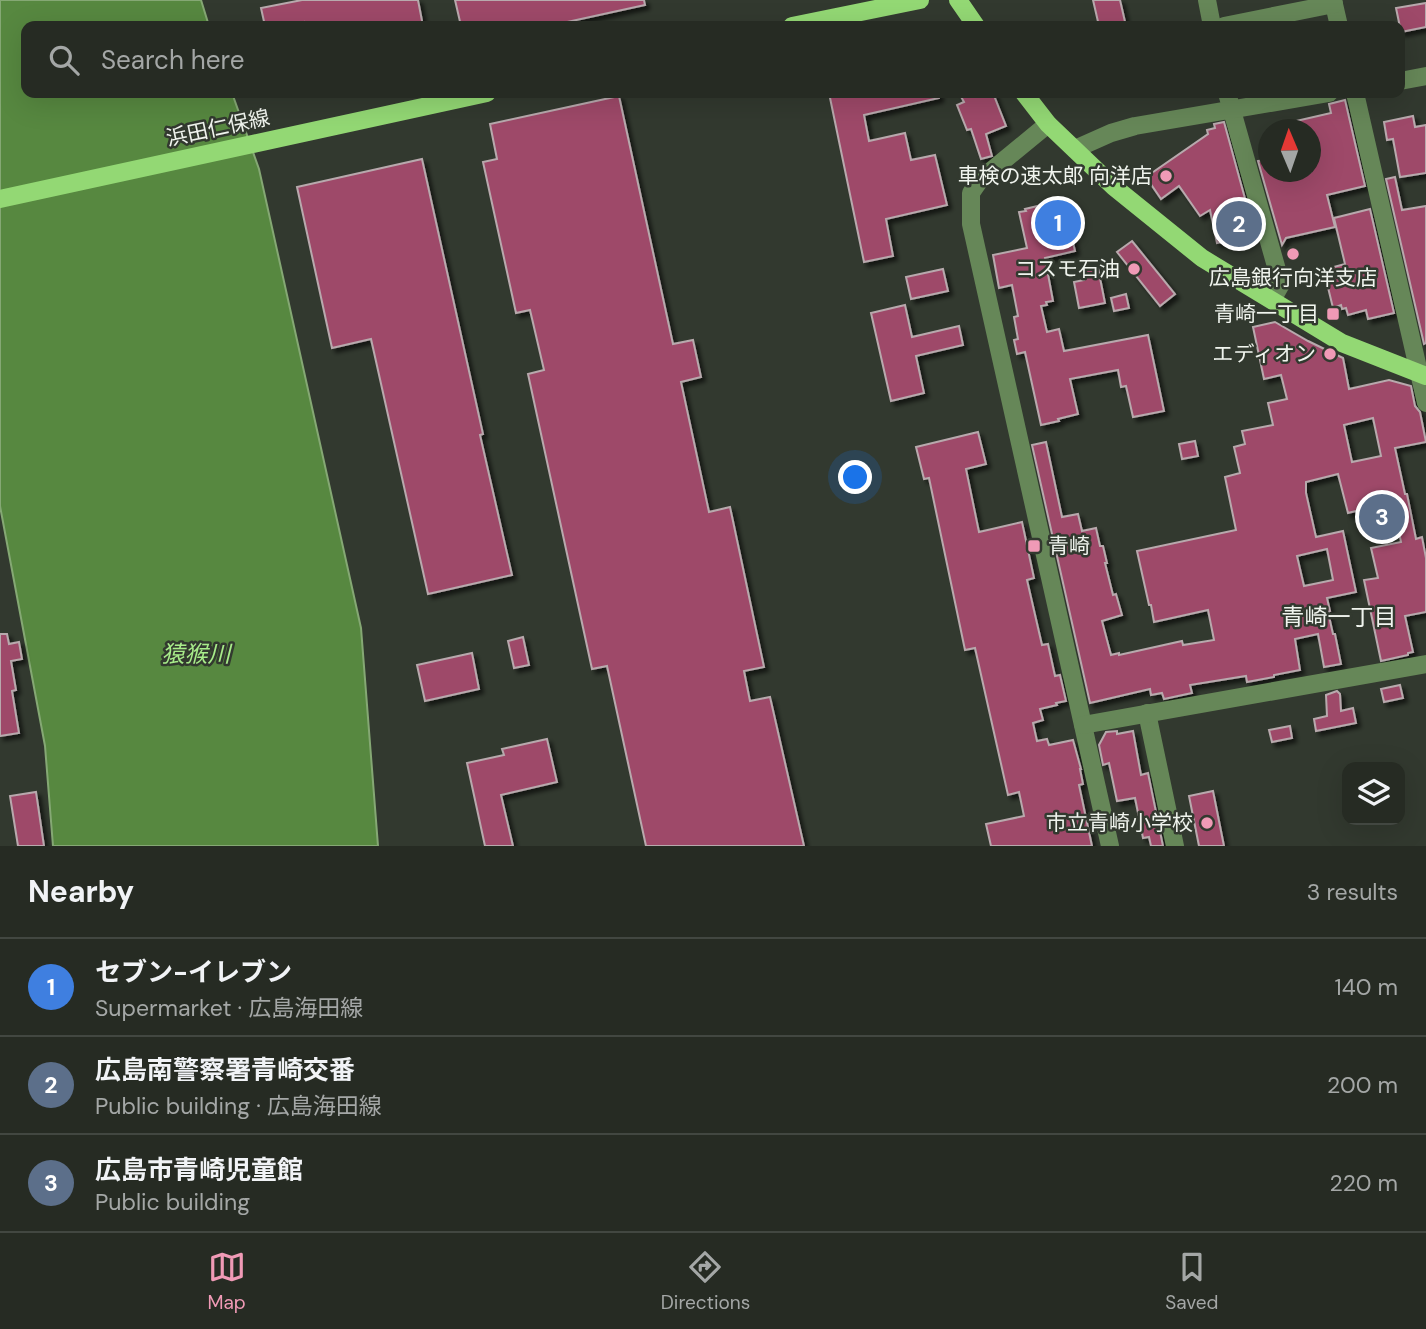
<!DOCTYPE html>
<meta charset="utf-8">
<style>
:root{--surface:#262b23;--page:#2e332b;--text:#f1f3f6;--muted:#a4a7a6;--line:#424741;--accent:#f09ab6}
body{margin:0;font-family:"DM Sans","Noto Sans JP",sans-serif;background:var(--page);color:var(--text)}
.controls{position:absolute;right:21px;bottom:21px;display:grid;overflow:hidden;border-radius:14px;box-shadow:0 7px 28px #0002}
.controls button{width:63px;height:63px;display:grid;place-items:center;padding:0;border:0;border-bottom:2px solid var(--line);background:var(--surface);color:var(--text);font:35px sans-serif}
.compass{position:absolute;left:1258px;top:119px;width:63px;height:63px;border-radius:50%;background:var(--surface);box-shadow:0 7px 28px #0002;rotate:358deg}
.you{position:absolute;left:856px;top:478px;width:24px;height:24px;margin:-18px;border:5px solid #fff;border-radius:50%;background:#1a73e8;box-shadow:0 0 0 10px #1a73e833}
.badge{display:grid;place-items:center;width:46px;height:46px;border-radius:50%;background:var(--accent);color:#fff;font-size:23px;font-weight:700}
.pin{position:absolute;translate:-50% -50%;border:4px solid #fff;box-shadow:0 2px 7px #0006}
.list{margin:0;padding:0;list-style:none}
h2{display:flex;justify-content:space-between;align-items:center;height:91px;margin:0;padding:0 28px;font-size:30px}
h2 small{font-size:23px;font-weight:400;color:var(--muted)}
.list li{display:grid;grid-template-columns:46px 1fr auto;gap:21px;align-items:center;box-sizing:border-box;height:98px;padding:0 28px;border-top:2px solid var(--line)}
.list b{display:block;font-size:26px;white-space:nowrap}
.list p{margin:0;font-size:23px;white-space:nowrap;color:var(--muted)}
.list em{font-size:23px;font-style:normal;color:var(--muted)}
.icon{flex:none;width:38px;height:38px;fill:none;stroke:currentColor;stroke-width:2;stroke-linecap:round;stroke-linejoin:round}
.map{position:relative;flex:none;width:1426px;height:846px;overflow:hidden}
.search{position:absolute;background:var(--surface);box-shadow:0 7px 28px #0002;left:21px;right:21px;top:21px;height:77px;display:flex;align-items:center;gap:18px;box-sizing:border-box;padding:0 24px;border-radius:14px;color:var(--muted);font-size:26px}
.sheet{height:385px;background:var(--surface)}
nav{display:flex;justify-content:space-around;align-items:center;box-sizing:border-box;height:98px;border-top:2px solid var(--line);background:var(--surface);font-size:19px;color:var(--muted)}
nav a{display:grid;justify-items:center;gap:4px}
nav .on{color:var(--accent)}
.map>svg:first-child{display:block}
.water{fill:#578840;stroke:#85a874;stroke-width:2}
.building{fill:#9e4a69;stroke:#b8a9ad;stroke-width:2;fill-rule:evenodd;filter:url(#shadow)}
.lines{fill:none;stroke-linecap:round;stroke-linejoin:round}
.minor{stroke:#668758;stroke-width:18}
.major{stroke:#93d874;stroke-width:18}
.poi-dot{fill:#f09ab6;stroke:#32392f;stroke-width:2.5}
.labels{text-anchor:middle;dominant-baseline:central;stroke-width:5;stroke-linejoin:round;paint-order:stroke}
.street-label{font-size:21px;fill:#f0f4ee;stroke:#32392f}
.poi-label{font-size:21px;fill:#f0f4ee;stroke:#32392f;text-anchor:end}
.neighbourhood-label{font-size:23px;fill:#f0f4ee;stroke:#32392f}
.water-label{font-size:23px;font-style:italic;fill:#a8ec8a;stroke:#32392f}
</style>
<div class="map">
<svg width="1426" height="846" viewBox="0 0 1426 846">
<defs>
<filter id="shadow"><feDropShadow dx="4" dy="4" stdDeviation="2" flood-color="#0009"/></filter>
</defs>
<rect width="100%" height="100%" fill="#32392f"/>
<polygon class="water" points="0,0 201,0 209,26 26,26 26,93 232,93 259,169 361,628 378,846 53,846 45,746 0,506"/>
<g class="building">
<polygon points="302,0 418,0 423,26 305,26 304,22 284,26 265,26 261,8"/>
<polygon points="455,0 644,0 645,5 549,26 461,26"/>
<polygon points="1093,0 1120,0 1126,26 1099,26"/>
<polygon points="1426,3 1426,27 1401,32 1396,8"/>
<polygon points="829,93 939,93 939,98 864,115 869,141 905,133 911,160 935,155 947,205 886,219 893,256 864,262"/>
<polygon points="959,93 993,93 1006,126 986,134 992,156 981,159 971,129 967,130 957,105 964,102"/>
<polygon points="619,96 673,344 693,340 701,377 681,382 709,512 730,507 764,667 744,671 750,701 770,697 804,846 646,846 607,666 592,669 528,374 544,370 530,310 516,313 483,162 497,159 490,124"/>
<polygon points="1345,100 1365,186 1327,195 1335,227 1286,238 1282,245 1258,161 1269,159 1269,172 1311,172 1311,130 1284,130 1283,124 1331,113 1329,104"/>
<polygon points="1413,116 1415,127 1426,125 1426,173 1400,177 1393,139 1387,140 1384,122"/>
<polygon points="1224,122 1255,235 1217,243 1210,210 1200,216 1179,186 1161,199 1146,177 1208,134 1207,130 1215,128 1214,124"/>
<polygon points="422,159 483,434 480,435 512,575 428,594 371,339 332,348 297,187"/>
<polygon points="1395,177 1402,210 1426,206 1426,343 1424,344 1386,179"/>
<polygon points="1063,200 1075,251 1045,258 1053,301 1046,302 1047,305 1041,306 1047,332 1059,329 1064,351 1148,335 1164,411 1133,417 1126,386 1121,387 1118,370 1070,379 1078,414 1058,419 1059,421 1041,425 1025,352 1017,354 1014,340 1018,339 1014,317 1018,316 1012,285 999,288 993,255 1027,248 1019,212 1026,211 1025,209"/>
<polygon points="1370,209 1394,313 1368,319 1366,310 1348,315 1346,308 1342,309 1341,305 1333,308 1324,271 1330,270 1330,268 1345,264 1334,218"/>
<polygon points="1132,241 1175,294 1160,306 1117,252"/>
<polygon points="1098,268 1105,303 1079,308 1074,282 1084,280 1082,271"/>
<polygon points="943,269 948,291 911,299 906,277"/>
<polygon points="1126,294 1129,308 1114,311 1111,298"/>
<polygon points="905,305 912,337 959,326 963,345 916,356 924,393 891,401 871,313"/>
<path d="M 1275,322 L 1308,341 L 1343,358 L 1349,389 L 1389,380 L 1411,386 L 1415,406 L 1420,412 L 1426,442 L 1395,448 L 1405,494 L 1407,494 L 1416,539 L 1422,537 L 1426,558 L 1426,612 L 1405,616 L 1413,652 L 1408,653 L 1408,655 L 1381,661 L 1364,580 L 1378,578 L 1371,548 L 1401,542 L 1396,519 L 1394,517 L 1367,523 L 1364,509 L 1348,513 L 1338,474 L 1306,482 L 1306,493 L 1316,537 L 1343,531 L 1356,592 L 1327,598 L 1330,611 L 1328,612 L 1333,634 L 1335,634 L 1341,664 L 1324,667 L 1318,634 L 1295,639 L 1300,670 L 1274,675 L 1274,677 L 1247,682 L 1246,676 L 1190,685 L 1192,693 L 1164,699 L 1162,693 L 1151,695 L 1150,689 L 1090,703 L 1032,445 L 1046,442 L 1062,517 L 1078,514 L 1082,531 L 1096,528 L 1100,546 L 1103,546 L 1107,563 L 1105,563 L 1113,595 L 1116,594 L 1122,615 L 1102,621 L 1111,655 L 1119,653 L 1119,655 L 1182,641 L 1183,645 L 1214,640 L 1208,610 L 1154,622 L 1151,605 L 1149,605 L 1137,551 L 1236,530 L 1225,477 L 1240,473 L 1234,447 L 1245,444 L 1242,431 L 1273,425 L 1268,403 L 1287,399 L 1281,375 L 1264,379 L 1253,327 ZM 1373,418 L 1381,456 L 1352,462 L 1344,425 ZM 1327,549 L 1333,580 L 1304,586 L 1297,556 Z"/>
<polygon points="978,432 986,464 966,469 979,532 1022,522 1034,578 1027,580 1042,645 1048,644 1055,676 1060,675 1066,701 1056,703 1057,705 1040,709 1043,720 1033,723 1037,741 1047,739 1049,745 1073,740 1081,769 1080,769 1083,784 1079,785 1092,846 991,846 986,824 1024,816 1019,792 1008,795 975,648 965,650 929,478 924,479 916,447"/>
<polygon points="1195,441 1198,456 1182,459 1179,444"/>
<polygon points="0,634 7,634 9,644 19,642 22,659 11,661 16,690 12,691 19,733 0,736"/>
<polygon points="523,637 529,665 514,668 508,641"/>
<polygon points="472,653 479,689 425,701 417,665"/>
<polygon points="1400,685 1403,698 1384,702 1381,689"/>
<polygon points="1337,691 1340,694 1341,711 1353,708 1356,723 1316,731 1314,719 1327,716 1326,695"/>
<polygon points="1290,726 1292,738 1272,742 1269,730"/>
<polygon points="1117,731 1117,734 1133,731 1141,775 1148,773 1163,846 1151,846 1149,837 1143,838 1135,798 1117,801 1109,763 1103,765 1099,745 1106,732"/>
<polygon points="547,739 557,782 501,795 513,846 485,846 467,763 504,755 502,749"/>
<polygon points="1213,791 1224,846 1199,846 1189,796"/>
<polygon points="36,792 44,846 18,846 10,796"/>
</g>
<g class="lines">
<g class="minor">
<polyline points="1207,0 1212,26"/>
<polyline points="1333,0 1339,26"/>
<polyline points="1224,26 1334,4"/>
<polyline points="1400,81 1426,76"/>
<polyline points="1227,93 1281,284 1272,300"/>
<polyline points="1355,93 1426,403"/>
<polyline points="1048,124 980,180 971,193 971,224 1110,846"/>
<polyline points="1075,149 1111,133 1135,126 1329,93"/>
<polyline points="1147,713 1175,846"/>
<polyline points="1083,725 1426,664"/>
</g>
<g class="major">
<polyline points="958,0 976,26"/>
<polyline points="792,26 920,0"/>
<polyline points="1024,93 1048,124 1114,187 1202,258 1342,343 1426,376"/>
<polyline points="0,199 487,93"/>
</g>
</g>
<g class="poi-dot">
<circle cx="1166" cy="176" r="7"/>
<circle cx="1293" cy="254" r="7"/>
<circle cx="1134" cy="269" r="7"/>
<rect x="1326" y="307" width="14" height="14" rx="3.5"/>
<circle cx="1330" cy="354" r="7"/>
<rect x="1027" y="539" width="14" height="14" rx="3.5"/>
<circle cx="1207" cy="823" r="7"/>
</g>
<g class="labels">
<g class="street-label">
<text transform="translate(218 128) rotate(-12)">浜田仁保線</text>
</g>
<g class="poi-label">
<text x="1152" y="176">車検の速太郎 向洋店</text>
<text x="1120" y="269">コスモ石油</text>
<text x="1293" y="278" text-anchor="middle">広島銀行向洋支店</text>
<text x="1319" y="314">青崎一丁目</text>
<text x="1316" y="354">エディオン</text>
<text x="1048" y="546" text-anchor="start">青崎</text>
<text x="1193" y="823">市立青崎小学校</text>
</g>
<g class="neighbourhood-label">
<text x="1339" y="617">青崎一丁目</text>
</g>
<g class="water-label">
<text x="196" y="654">猿猴川</text>
</g>
</g>
</svg>
<div class="controls">
<button><svg class="icon" aria-label="layers" viewBox="0 0 24 24"><path d="M12 4l9 5-9 5-9-5zM3 14l9 5 9-5"/></svg></button>
</div>
<svg class="compass" viewBox="-18 -18 36 36"><path d="M0-13l5 13h-10z" fill="#e53935"/><path d="M0 13l5-13h-10z" fill="#a4a7a6"/></svg>
<div class="you"></div>
<div class="pin badge" style="left:1058px;top:223px;background:#3f7fe0">1</div>
<div class="pin badge" style="left:1239px;top:224px;background:#5c6f8a">2</div>
<div class="pin badge" style="left:1382px;top:517px;background:#5c6f8a">3</div>
<div class="search"><svg class="icon" aria-label="search" viewBox="0 0 24 24"><circle cx="10" cy="10" r="6"/><path d="M15 15l6 6"/></svg>Search here</div>
</div>
<section class="sheet">
<h2>Nearby<small>3 results</small></h2>
<ul class="list">
<li><span class="badge" style="background:#3f7fe0">1</span><div><b>セブン-イレブン</b><p>Supermarket · 広島海田線</p></div><em>140 m</em></li>
<li><span class="badge" style="background:#5c6f8a">2</span><div><b>広島南警察署青崎交番</b><p>Public building · 広島海田線</p></div><em>200 m</em></li>
<li><span class="badge" style="background:#5c6f8a">3</span><div><b>広島市青崎児童館</b><p>Public building</p></div><em>220 m</em></li>
</ul>
</section>
<nav>
<a class="on"><svg class="icon" aria-label="map" viewBox="0 0 24 24"><path d="M3 6l6-2 6 2 6-2v14l-6 2-6-2-6 2zM9 4v14M15 6v14"/></svg>Map</a>
<a><svg class="icon" aria-label="directions" viewBox="0 0 24 24"><path d="M12 3l9 9-9 9-9-9zM9 14v-3h6M13 9l2 2-2 2"/></svg>Directions</a>
<a><svg class="icon" aria-label="saved" viewBox="0 0 24 24"><path d="M7 4h10v16l-5-4-5 4z"/></svg>Saved</a>
</nav>
